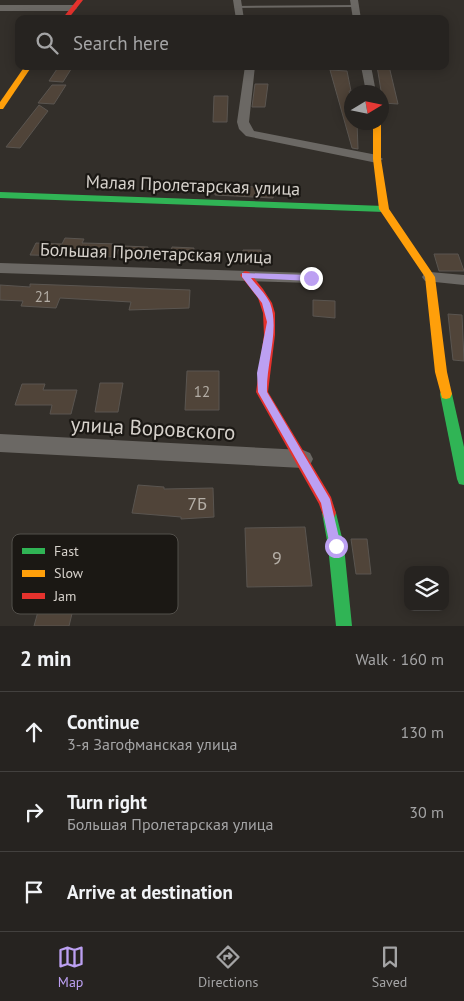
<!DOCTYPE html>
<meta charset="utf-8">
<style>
:root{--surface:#262320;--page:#322f2d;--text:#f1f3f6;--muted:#a4a4a5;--line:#42403e;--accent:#bca0f2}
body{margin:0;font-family:"PT Sans",sans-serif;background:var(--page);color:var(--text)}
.controls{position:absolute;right:15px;bottom:15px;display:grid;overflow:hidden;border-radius:10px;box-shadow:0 2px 12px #0003}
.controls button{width:45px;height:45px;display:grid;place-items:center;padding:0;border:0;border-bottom:1px solid var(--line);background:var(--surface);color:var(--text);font:25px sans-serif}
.compass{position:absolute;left:344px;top:85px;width:45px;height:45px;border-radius:50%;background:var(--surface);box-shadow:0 2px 12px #0003;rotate:80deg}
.stop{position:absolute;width:15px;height:15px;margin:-11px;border:4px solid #bca0f2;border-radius:50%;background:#fff}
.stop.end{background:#bca0f2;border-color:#fff;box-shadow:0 1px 5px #0008}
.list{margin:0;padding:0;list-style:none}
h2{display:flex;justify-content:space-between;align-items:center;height:65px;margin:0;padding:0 20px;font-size:21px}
h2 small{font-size:16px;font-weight:400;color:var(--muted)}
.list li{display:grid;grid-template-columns:32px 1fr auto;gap:15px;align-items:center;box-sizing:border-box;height:80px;padding:0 20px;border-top:1px solid var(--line)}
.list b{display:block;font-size:19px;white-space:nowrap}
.list p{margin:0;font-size:16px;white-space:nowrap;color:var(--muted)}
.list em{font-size:16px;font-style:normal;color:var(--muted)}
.icon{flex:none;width:28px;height:28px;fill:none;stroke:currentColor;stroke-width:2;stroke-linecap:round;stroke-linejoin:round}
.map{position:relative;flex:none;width:464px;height:626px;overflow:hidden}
.search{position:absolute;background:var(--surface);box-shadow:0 2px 12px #0003;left:15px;right:15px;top:15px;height:55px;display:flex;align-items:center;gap:12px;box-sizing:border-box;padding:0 18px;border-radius:10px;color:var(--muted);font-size:19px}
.sheet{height:305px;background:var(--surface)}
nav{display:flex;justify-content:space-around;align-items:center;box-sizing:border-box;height:70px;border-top:1px solid var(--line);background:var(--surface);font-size:14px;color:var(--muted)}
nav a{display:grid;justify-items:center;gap:2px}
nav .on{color:var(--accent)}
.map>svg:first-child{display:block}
.building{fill:#504439;stroke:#5a5550}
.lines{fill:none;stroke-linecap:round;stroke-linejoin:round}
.lane{fill:#6b6864;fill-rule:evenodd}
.street{fill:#6b6864;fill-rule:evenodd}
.fast{fill:#30b455;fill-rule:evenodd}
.slow{fill:#ff9f0a;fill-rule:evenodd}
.jam{fill:#e5322d;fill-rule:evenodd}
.route{fill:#bca0f2}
.labels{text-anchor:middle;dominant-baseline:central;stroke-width:4.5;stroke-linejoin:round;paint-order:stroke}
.number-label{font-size:15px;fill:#b4aea6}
.street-label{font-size:18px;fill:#d6d1cb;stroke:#1b1814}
.near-number-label{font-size:18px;fill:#b4aea6}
.near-street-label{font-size:21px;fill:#d6d1cb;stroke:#1b1814}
.key{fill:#1b1814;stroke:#53504b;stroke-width:1}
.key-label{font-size:14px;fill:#d6d1cb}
</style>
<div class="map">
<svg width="464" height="626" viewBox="0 0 464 626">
<rect width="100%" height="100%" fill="#332f2a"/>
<g class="building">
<polygon points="59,66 73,66 63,82 49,81"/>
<polygon points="377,66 389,66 398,104 383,103"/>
<polygon points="330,70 347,71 351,91 349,91 352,100 352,122 357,122 358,149 352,148"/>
<polygon points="255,84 268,84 265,107 252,107"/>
<polygon points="52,85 66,85 54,104 38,103"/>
<polygon points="214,96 228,96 227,122 213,122"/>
<polygon points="39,105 48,111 20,148 6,147"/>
<polygon points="235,185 274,189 273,198 215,195 215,189 234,188"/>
<polygon points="65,238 84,239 82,243 120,244 116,257 30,255 36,243 62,244"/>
<polygon points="124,246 148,247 146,259 121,258"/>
<polygon points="172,247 194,248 192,261 169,260"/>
<polygon points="243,250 261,250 262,264 242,264"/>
<polygon points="434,254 458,254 464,271 439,271"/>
<polygon points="30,284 190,290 189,308 129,310 131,302 60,298 56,308 21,306 23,301 0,300 0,285 30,287"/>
<polygon points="313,300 335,301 335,318 313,316"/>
<polygon points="448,314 462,315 464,361 453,360"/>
<polygon points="187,371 219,371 219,410 185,410"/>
<polygon points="100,383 123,383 118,412 95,412"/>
<polygon points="22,384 45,384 43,390 77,390 71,414 50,414 52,405 15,405"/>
<polygon points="138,485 164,487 164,489 213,488 214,517 181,519 181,517 132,513"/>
<polygon points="305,527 312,586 247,587 245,528"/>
<polygon points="351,539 367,539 371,574 356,574"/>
<polygon points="44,590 77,593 69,626 34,626"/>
</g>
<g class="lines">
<polygon class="lane" points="355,5 356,7 236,8 234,7 236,6"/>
<g class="street">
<polygon points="233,0 241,0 244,19 236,19"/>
<polygon points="350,0 358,0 361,19 353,19"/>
<polygon points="0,5 73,5 77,8 73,11 0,11"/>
<polygon points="245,66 255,66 249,122 254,131 377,155 383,159 377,163 246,136 239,129 237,122"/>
<polygon points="361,66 371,66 376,92 366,92"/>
<polygon points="0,263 311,273 316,274 319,278 316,282 311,283 0,273"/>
<polygon points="430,272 464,275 464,285 425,281 422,277 425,273"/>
<polygon points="0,434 303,450 310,453 313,459 310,465 303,468 0,452"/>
</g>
<g class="fast">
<polygon points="0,192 384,206 389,209 384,212 0,198"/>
<polygon points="446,389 450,390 452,394 464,447 464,485 459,484 457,479 440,394 442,390"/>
<polygon points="329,506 334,508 336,513 344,546 352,626 336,626 328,546 322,513 324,508"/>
</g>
<g class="slow">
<polygon points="25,66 32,66 3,109 0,109 0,102"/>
<polygon points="373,122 381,122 381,159 389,209 435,277 447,372 452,394 450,398 446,399 442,398 435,372 425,277 379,209 373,159"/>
</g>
<g class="jam">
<polygon points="77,0 83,0 68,19 62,19"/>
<polygon points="245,271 249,272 263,289 272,303 275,313 275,335 268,392 331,497 336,513 334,518 329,520 324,518 319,504 256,392 264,335 263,313 258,298 240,275"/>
</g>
</g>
<path class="route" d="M 242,273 L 311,275 L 315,278 L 311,281 L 251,278 C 257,286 266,294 270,303 C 280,329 266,363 267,392 L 330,499 L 341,546 L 336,552 L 330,546 L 321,503 L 258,392 L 257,373 L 267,322 L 262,303 L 242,277 Z"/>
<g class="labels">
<g class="number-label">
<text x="43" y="296">21</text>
<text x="202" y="391">12</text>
</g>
<g class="street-label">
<text transform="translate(193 185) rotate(2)">Малая Пролетарская улица</text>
<text transform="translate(156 253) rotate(2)">Большая Пролетарская улица</text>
</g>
<g class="near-number-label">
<text x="197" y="503">7Б</text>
<text x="277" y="557">9</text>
</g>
<g class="near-street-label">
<text transform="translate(153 428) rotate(3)">улица Воровского</text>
</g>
</g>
<rect x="12" y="534" width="166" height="80" rx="8" class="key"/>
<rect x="22" y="548" width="23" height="6" fill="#30b455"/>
<rect x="22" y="570" width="23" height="7" fill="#ff9f0a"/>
<rect x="22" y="593" width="23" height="6" fill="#e5322d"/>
<g class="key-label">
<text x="54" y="556">Fast</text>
<text x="54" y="578">Slow</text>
<text x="54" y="601">Jam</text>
</g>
</svg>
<div class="controls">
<button><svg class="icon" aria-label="layers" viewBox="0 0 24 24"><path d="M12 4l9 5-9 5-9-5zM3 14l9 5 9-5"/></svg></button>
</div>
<svg class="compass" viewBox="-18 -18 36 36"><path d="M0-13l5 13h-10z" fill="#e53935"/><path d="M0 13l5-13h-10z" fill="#a4a4a5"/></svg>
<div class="stop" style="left:336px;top:546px"></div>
<div class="stop end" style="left:311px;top:278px"></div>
<div class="search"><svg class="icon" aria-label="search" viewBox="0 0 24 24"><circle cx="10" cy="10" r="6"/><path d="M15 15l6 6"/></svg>Search here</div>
</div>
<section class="sheet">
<h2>2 min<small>Walk · 160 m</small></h2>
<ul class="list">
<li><svg class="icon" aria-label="ahead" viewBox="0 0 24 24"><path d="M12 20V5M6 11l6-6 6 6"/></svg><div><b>Continue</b><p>3-я Загофманская улица</p></div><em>130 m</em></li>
<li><svg class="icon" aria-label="right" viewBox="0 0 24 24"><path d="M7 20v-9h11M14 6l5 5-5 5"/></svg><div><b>Turn right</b><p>Большая Пролетарская улица</p></div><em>30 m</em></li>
<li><svg class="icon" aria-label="arrive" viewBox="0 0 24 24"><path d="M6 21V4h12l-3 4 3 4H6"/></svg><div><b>Arrive at destination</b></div></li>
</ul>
</section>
<nav>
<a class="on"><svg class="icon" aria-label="map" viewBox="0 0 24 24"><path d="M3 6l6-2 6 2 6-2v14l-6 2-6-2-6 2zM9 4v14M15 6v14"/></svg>Map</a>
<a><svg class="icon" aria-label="directions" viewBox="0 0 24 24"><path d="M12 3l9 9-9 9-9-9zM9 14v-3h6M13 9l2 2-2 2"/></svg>Directions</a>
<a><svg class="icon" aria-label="saved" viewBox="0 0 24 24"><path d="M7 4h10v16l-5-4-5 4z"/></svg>Saved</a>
</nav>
